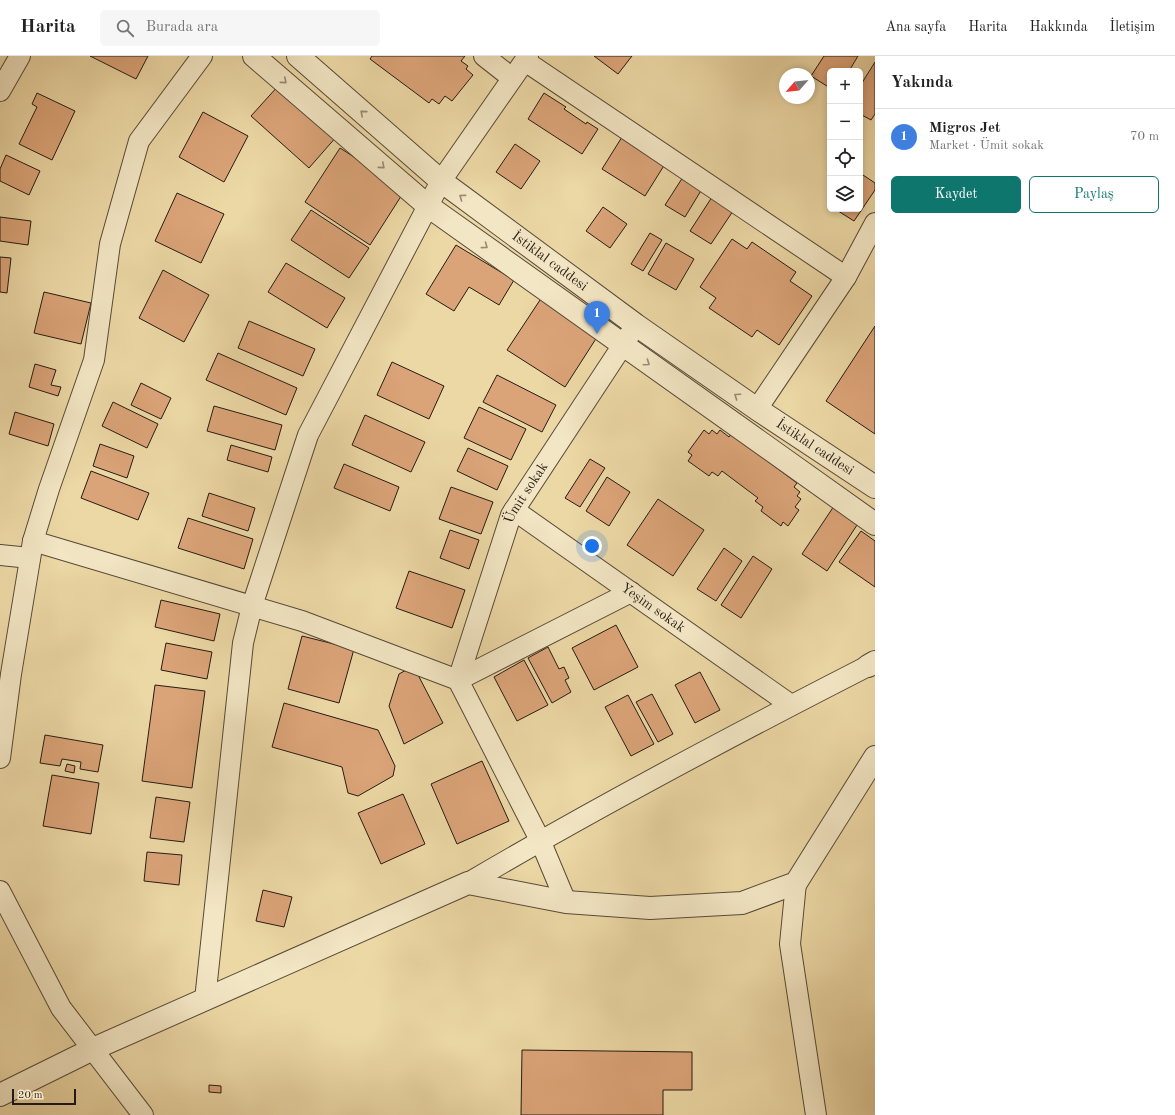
<!DOCTYPE html>
<html lang="tr">
<meta charset="utf-8">
<style>
:root{--surface:#fff;--page:#f6f6f6;--text:#222;--muted:#767676;--line:#e0e0e0;--accent:#0f766e}
body{margin:0;font-family:"Old Standard TT",serif;background:var(--page);color:var(--text)}
.controls{position:absolute;right:12px;top:12px;display:grid;overflow:hidden;border-radius:6px;box-shadow:0 2px 6px #0003}
.controls button{width:36px;height:36px;display:grid;place-items:center;padding:0;border:0;border-bottom:1px solid var(--line);background:var(--surface);color:var(--text);font:20px sans-serif}
.compass{position:absolute;left:779px;top:12px;width:36px;height:36px;border-radius:50%;background:var(--surface);box-shadow:0 2px 6px #0003;rotate:242deg}
.scale{position:absolute;left:12px;bottom:10px;width:64px;box-sizing:border-box;padding-left:4px;border:2px solid #251b14;border-top:0;font-size:11px;line-height:14px;white-space:nowrap;color:#251b14;-webkit-text-stroke:3px #f3e6c4;paint-order:stroke}
.you{position:absolute;left:592px;top:490px;width:14px;height:14px;margin:-10px;border:3px solid #fff;border-radius:50%;background:#1a73e8;box-shadow:0 0 0 6px #1a73e833}
.badge{display:grid;place-items:center;width:26px;height:26px;border-radius:50%;background:var(--accent);color:#fff;font-size:13px;font-weight:700}
.pin{position:absolute;translate:-50% -33px;filter:drop-shadow(0 1px 2px #0008)}
.pin::after{content:'';position:absolute;top:21px;width:14px;height:12px;background:inherit;clip-path:polygon(0 0,100% 0,50% 100%)}
.list{margin:0;padding:0;list-style:none}
h2{display:flex;justify-content:space-between;align-items:center;height:52px;margin:0;padding:0 16px;font-size:17px}
h2 small{font-size:13px;font-weight:400;color:var(--muted)}
.list li{display:grid;grid-template-columns:26px 1fr auto;gap:12px;align-items:center;box-sizing:border-box;height:56px;padding:0 16px;border-top:1px solid var(--line)}
.list b{display:block;font-size:15px;white-space:nowrap}
.list p{margin:0;font-size:13px;white-space:nowrap;color:var(--muted)}
.list em{font-size:13px;font-style:normal;color:var(--muted)}
.actions{display:flex;gap:8px;padding:12px 16px}
.actions a{flex:1;padding:9px 0;border:1px solid var(--accent);border-radius:6px;text-align:center;font-size:14px;color:var(--accent)}
.actions .main{background:var(--accent);color:#fff}
.icon{flex:none;width:22px;height:22px;fill:none;stroke:currentColor;stroke-width:2;stroke-linecap:round;stroke-linejoin:round}
.map{position:relative;flex:none;width:875px;height:1059px;overflow:hidden}
header{display:flex;align-items:center;gap:24px;box-sizing:border-box;height:56px;padding:0 20px;background:var(--surface);border-bottom:1px solid var(--line)}
header strong{font-size:19px}
nav{display:flex;gap:22px;margin-inline-start:auto;font-size:14px}
.search{width:280px;height:36px;background:var(--page);display:flex;align-items:center;gap:10px;box-sizing:border-box;padding:0 14px;border-radius:6px;color:var(--muted);font-size:15px}
main{display:flex}
aside{flex:1;background:var(--surface)}
.map>svg:first-child{display:block}
.building{fill:#dba478;stroke:#251b14}
.lines{fill:none;stroke-linecap:round;stroke-linejoin:round}
.minor-casing{stroke:#574a38;stroke-width:22}
.tertiary-casing{stroke:#574a38;stroke-width:24}
.minor{stroke:#f3e6c4;stroke-width:20}
.tertiary{stroke:#f3e6c4;stroke-width:22}
.oneway{stroke:#968b75}
.labels{text-anchor:middle;dominant-baseline:central;stroke-width:3;stroke-linejoin:round;paint-order:stroke}
.street-label{font-size:14px;fill:#251b14;stroke:#f3e6c4}
</style>
<header>
<strong>Harita</strong>
<div class="search"><svg class="icon" aria-label="search" viewBox="0 0 24 24"><circle cx="10" cy="10" r="6"/><path d="M15 15l6 6"/></svg>Burada ara</div>
<nav><a>Ana sayfa</a><a>Harita</a><a>Hakkında</a><a>İletişim</a></nav>
</header>
<main>
<div class="map">
<svg width="875" height="1059" viewBox="0 0 875 1059">
<rect width="100%" height="100%" fill="#ecd8a5"/>
<filter id="stains"><feTurbulence type="fractalNoise" baseFrequency=".005" numOctaves="4"/><feColorMatrix values="0 0 0 0 .2 0 0 0 0 .09 0 0 0 0 .02 0 0 0 .5 -.17"/></filter>
<radialGradient id="worn" r=".72"><stop offset=".6" stop-color="#630" stop-opacity="0"/><stop offset="1" stop-color="#630" stop-opacity=".3"/></radialGradient>
<g class="building">
<polygon points="90,0 148,0 136,23"/>
<polygon points="372,0 465,0 461,5 468,10 466,13 473,19 452,45 445,40 439,48 432,43 429,47 370,3"/>
<polygon points="594,0 632,0 618,18"/>
<polygon points="824,0 858,0 849,15 830,15 830,32 811,20"/>
<polygon points="875,6 875,58 871,64 860,58 860,30"/>
<polygon points="279,29 337,80 309,112 251,60"/>
<polygon points="37,37 75,55 52,104 19,88 37,51 32,48"/>
<polygon points="544,37 566,51 564,53 586,68 587,66 598,73 582,98 528,63"/>
<polygon points="203,56 248,80 224,126 179,101"/>
<polygon points="622,81 665,108 645,140 602,113"/>
<polygon points="515,88 540,105 521,133 496,116"/>
<polygon points="340,92 405,134 370,189 305,146"/>
<polygon points="6,99 40,115 29,139 0,125 0,113"/>
<polygon points="860,117 875,127 875,134 854,165 835,153 860,153"/>
<polygon points="683,121 702,133 685,161 665,149"/>
<polygon points="177,137 224,158 201,207 155,185"/>
<polygon points="712,141 733,155 711,188 690,175"/>
<polygon points="603,151 627,168 610,192 586,175"/>
<polygon points="311,154 369,192 349,222 291,184"/>
<polygon points="0,161 31,165 28,189 0,185"/>
<polygon points="650,177 662,184 643,215 631,208"/>
<polygon points="732,183 747,193 752,186 796,216 790,225 812,240 779,289 757,274 752,281 709,252 716,242 700,231"/>
<polygon points="666,187 694,203 676,234 648,218"/>
<polygon points="456,189 514,224 499,249 469,231 454,255 426,238"/>
<polygon points="0,201 11,202 7,237 0,236"/>
<polygon points="286,207 345,242 327,272 268,236"/>
<polygon points="163,214 209,239 184,286 139,262"/>
<polygon points="44,236 91,247 81,288 34,277"/>
<polygon points="542,241 599,278 565,331 507,294"/>
<polygon points="249,265 315,293 303,320 238,292"/>
<polygon points="875,270 875,378 826,345"/>
<polygon points="218,297 297,332 286,359 206,324"/>
<polygon points="392,306 444,330 429,363 377,339"/>
<polygon points="35,308 56,314 51,329 61,331 58,340 29,331"/>
<polygon points="497,319 556,349 542,376 483,346"/>
<polygon points="141,327 171,342 161,363 131,349"/>
<polygon points="113,346 158,368 147,392 102,370"/>
<polygon points="214,350 282,369 275,394 207,375"/>
<polygon points="479,351 526,373 511,404 464,382"/>
<polygon points="15,356 54,368 48,390 9,378"/>
<polygon points="365,359 425,386 411,416 352,389"/>
<polygon points="704,374 709,378 712,374 717,378 720,374 729,381 731,378 797,427 794,431 800,436 797,440 801,443 795,451 799,454 788,470 783,466 781,470 761,455 763,451 755,445 758,442 722,415 718,420 712,416 709,420 688,405 692,399 688,396"/>
<polygon points="100,388 134,400 127,422 93,410"/>
<polygon points="231,389 272,401 268,416 227,404"/>
<polygon points="468,392 508,410 497,434 457,415"/>
<polygon points="590,403 605,412 580,451 565,442"/>
<polygon points="344,408 399,431 390,455 334,432"/>
<polygon points="91,415 149,437 138,464 81,442"/>
<polygon points="607,421 630,436 609,470 586,455"/>
<polygon points="451,431 493,446 481,478 439,463"/>
<polygon points="209,437 255,452 248,475 202,460"/>
<polygon points="658,443 704,474 673,520 627,489"/>
<polygon points="834,450 859,466 827,515 802,498"/>
<polygon points="188,462 253,483 244,513 178,492"/>
<polygon points="450,474 479,484 469,513 440,502"/>
<polygon points="861,475 875,485 875,531 839,506"/>
<polygon points="724,492 742,505 716,545 697,533"/>
<polygon points="753,500 772,513 741,562 721,549"/>
<polygon points="409,515 465,534 452,572 396,552"/>
<polygon points="161,544 220,558 214,585 155,571"/>
<polygon points="616,569 638,611 594,634 572,592"/>
<polygon points="302,580 354,593 339,647 288,633"/>
<polygon points="166,587 212,596 207,623 161,614"/>
<polygon points="548,591 559,613 564,611 569,622 565,624 571,636 552,647 528,602"/>
<polygon points="524,604 548,649 517,665 494,621"/>
<polygon points="408,613 417,617 443,667 404,688 389,650 399,618"/>
<polygon points="700,616 720,654 695,667 675,629"/>
<polygon points="155,629 205,635 192,732 142,725"/>
<polygon points="652,638 673,678 658,686 636,646"/>
<polygon points="628,639 654,688 631,700 605,651"/>
<polygon points="284,647 378,674 395,710 393,720 358,740 348,737 342,711 272,691"/>
<polygon points="45,679 103,689 98,716 80,713 81,706 62,703 60,710 40,707"/>
<polygon points="482,705 509,765 457,788 431,728"/>
<polygon points="67,708 75,710 74,717 65,715"/>
<polygon points="52,719 99,727 91,778 43,770"/>
<polygon points="403,738 425,788 381,808 358,757"/>
<polygon points="156,741 190,746 184,786 150,782"/>
<polygon points="147,796 182,799 179,829 144,825"/>
<polygon points="263,834 292,841 284,871 256,865"/>
<polygon points="522,994 692,996 692,1034 663,1034 663,1059 521,1059"/>
<polygon points="209,1029 221,1030 221,1037 209,1036"/>
</g>
<g class="lines">
<defs>
<g id="minor">
<polyline points="484,0 512,22"/>
<polyline points="525,5 846,221"/>
<polyline points="0,35 20,0"/>
<polyline points="757,353 846,221 875,167"/>
<path id="s1" d="M 514,454 L 791,649"/>
<polyline points="33,485 302,565 458,624 631,536"/>
<polyline points="0,499 30,502"/>
<polyline points="0,702 11,618 33,485 49,433 94,304 110,188 139,85 202,0"/>
<path d="M 468,827 C 599,750 733,679 868,610"/>
<polyline points="796,827 790,888 816,1059"/>
<polyline points="0,835 61,952 143,1059"/>
<path id="s2" d="M 566,846 L 540,784 L 458,624 L 511,459 L 636,269"/>
<polyline points="205,944 243,587 252,550 308,379 441,125 528,0"/>
</g>
<g id="tertiary">
<polyline points="254,0 428,150 875,468"/>
<path id="s3" d="M 298,0 L 441,125 L 636,269 L 757,353 L 875,431"/>
<polyline points="868,610 875,606"/>
<polyline points="0,1039 93,993 468,827 566,846 650,852 742,847 796,827 875,701"/>
</g>
</defs>
<use href="#minor" class="minor-casing"/>
<use href="#tertiary" class="tertiary-casing"/>
<use href="#minor" class="minor"/>
<use href="#tertiary" class="tertiary"/>
</g>
<defs><path id="oneway-chevron" d="M-2-3.5L2.5 0L-2 3.5" fill="none" stroke-width="1.6" stroke-linecap="round" stroke-linejoin="round"/></defs>
<g class="oneway">
<use href="#oneway-chevron" transform="translate(284 25) rotate(41)"/>
<use href="#oneway-chevron" transform="translate(363 57) rotate(-139)"/>
<use href="#oneway-chevron" transform="translate(382 110) rotate(41)"/>
<use href="#oneway-chevron" transform="translate(462 141) rotate(-144)"/>
<use href="#oneway-chevron" transform="translate(485 190) rotate(36)"/>
<use href="#oneway-chevron" transform="translate(647 307) rotate(35)"/>
<use href="#oneway-chevron" transform="translate(737 340) rotate(-145)"/>
</g>
<g class="labels">
<g class="street-label">
<text stroke="none"><textPath href="#s3" startOffset="325">İstiklal caddesi</textPath></text>
<text stroke="none"><textPath href="#s3" startOffset="649">İstiklal caddesi</textPath></text>
<text stroke="none"><textPath href="#s2" startOffset="447">Ümit sokak</textPath></text>
<text stroke="none"><textPath href="#s1" startOffset="170">Yeşim sokak</textPath></text>
</g>
</g>
<rect width="100%" height="100%" filter="url(#stains)"/>
<rect width="100%" height="100%" fill="url(#worn)"/>
</svg>
<div class="controls">
<button>+</button>
<button>−</button>
<button><svg class="icon" aria-label="locate" viewBox="0 0 24 24"><circle cx="12" cy="12" r="6"/><path d="M12 2v4M12 18v4M2 12h4M18 12h4"/></svg></button>
<button><svg class="icon" aria-label="layers" viewBox="0 0 24 24"><path d="M12 4l9 5-9 5-9-5zM3 14l9 5 9-5"/></svg></button>
</div>
<svg class="compass" viewBox="-18 -18 36 36"><path d="M0-13l5 13h-10z" fill="#e53935"/><path d="M0 13l5-13h-10z" fill="#767676"/></svg>
<div class="scale">20 m</div>
<div class="you"></div>
<div class="pin badge" style="left:597px;top:278px;background:#3f7fe0">1</div>
</div>
<aside>
<h2>Yakında<small></small></h2>
<ul class="list">
<li><span class="badge" style="background:#3f7fe0">1</span><div><b>Migros Jet</b><p>Market · Ümit sokak</p></div><em>70 m</em></li>
</ul>
<div class="actions"><a class="main">Kaydet</a><a>Paylaş</a></div>
</aside>
</main>
